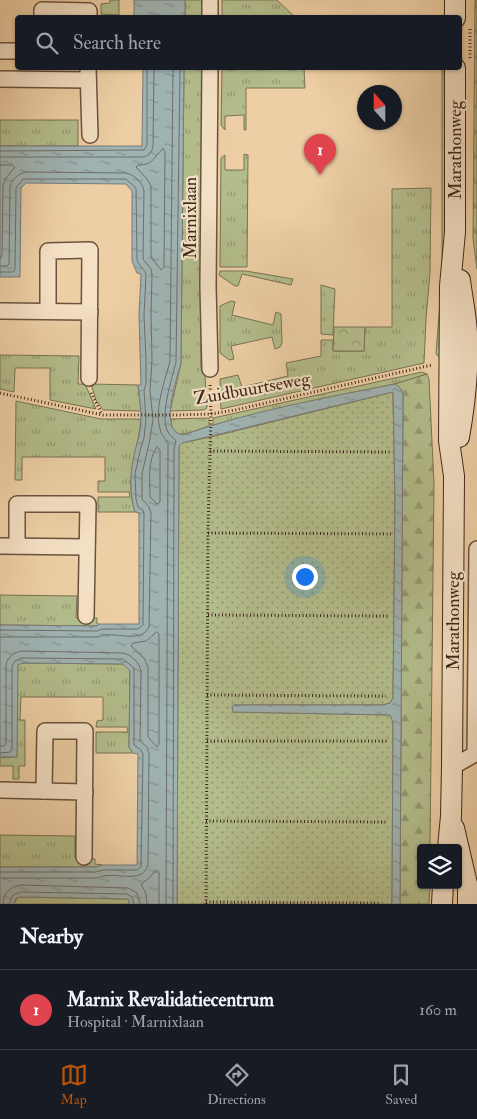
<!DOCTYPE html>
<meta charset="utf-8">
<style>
:root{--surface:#171b24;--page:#20242c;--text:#f1f3f6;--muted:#9ea1a6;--line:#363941;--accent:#b45309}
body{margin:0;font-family:"IM FELL Double Pica",serif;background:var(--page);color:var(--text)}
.controls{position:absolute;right:15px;bottom:15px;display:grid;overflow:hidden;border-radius:5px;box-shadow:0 1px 4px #0004}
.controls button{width:45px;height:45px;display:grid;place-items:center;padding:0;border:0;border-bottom:1px solid var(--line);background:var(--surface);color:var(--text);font:25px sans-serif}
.compass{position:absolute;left:357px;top:85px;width:45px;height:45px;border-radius:50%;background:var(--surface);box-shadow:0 1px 4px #0004;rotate:339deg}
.you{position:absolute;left:304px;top:576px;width:18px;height:18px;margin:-12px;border:4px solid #fff;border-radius:50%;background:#1a73e8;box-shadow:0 0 0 8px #1a73e833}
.badge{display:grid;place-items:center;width:32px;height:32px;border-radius:50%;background:var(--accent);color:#fff;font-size:16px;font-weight:700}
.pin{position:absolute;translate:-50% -41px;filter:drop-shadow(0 1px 2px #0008)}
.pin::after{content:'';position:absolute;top:26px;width:18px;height:15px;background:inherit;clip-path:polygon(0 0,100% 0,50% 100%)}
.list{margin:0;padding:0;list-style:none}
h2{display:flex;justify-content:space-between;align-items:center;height:65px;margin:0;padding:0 20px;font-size:21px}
h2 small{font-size:16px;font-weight:400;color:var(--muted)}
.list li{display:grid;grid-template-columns:32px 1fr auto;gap:15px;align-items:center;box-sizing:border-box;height:80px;padding:0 20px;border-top:1px solid var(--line)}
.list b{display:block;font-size:19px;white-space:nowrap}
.list p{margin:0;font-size:16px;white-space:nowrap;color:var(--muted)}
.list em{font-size:16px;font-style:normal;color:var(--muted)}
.icon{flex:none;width:28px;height:28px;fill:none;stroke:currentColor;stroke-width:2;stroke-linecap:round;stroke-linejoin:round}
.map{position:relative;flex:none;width:477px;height:904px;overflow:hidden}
.search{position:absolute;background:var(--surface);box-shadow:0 1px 4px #0004;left:15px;right:15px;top:15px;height:55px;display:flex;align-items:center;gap:12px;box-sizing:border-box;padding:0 18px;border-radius:5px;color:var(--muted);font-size:19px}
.sheet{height:145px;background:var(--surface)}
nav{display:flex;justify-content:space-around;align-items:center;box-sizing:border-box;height:70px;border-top:1px solid var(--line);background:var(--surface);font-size:14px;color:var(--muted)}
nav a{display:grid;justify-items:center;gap:2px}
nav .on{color:var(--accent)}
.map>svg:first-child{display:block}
.grass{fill:url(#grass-tufts);stroke:#797254}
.forest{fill:url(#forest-firs);stroke:#797254}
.park{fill:url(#park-crowns);stroke:#797254}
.garden{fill:url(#garden-dots);stroke:#797254}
.water{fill:url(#water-ripples);stroke:#797b77}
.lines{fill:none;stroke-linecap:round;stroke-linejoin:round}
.shore{stroke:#6f6e68;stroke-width:1}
.street-casing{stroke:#6b523e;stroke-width:18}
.secondary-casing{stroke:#3f281c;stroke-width:22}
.path{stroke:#3f281c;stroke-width:3;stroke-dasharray:1 2.5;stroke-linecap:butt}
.street{stroke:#f4e0c4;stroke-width:15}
.secondary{stroke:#f4e0c4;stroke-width:20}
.labels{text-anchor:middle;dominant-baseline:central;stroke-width:4.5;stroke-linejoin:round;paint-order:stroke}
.street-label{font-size:18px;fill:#3f281c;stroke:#f4e0c4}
</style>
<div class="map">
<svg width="477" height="904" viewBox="0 0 477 904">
<defs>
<pattern id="grass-tufts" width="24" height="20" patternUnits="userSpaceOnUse" patternTransform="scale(1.25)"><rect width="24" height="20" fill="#b3bc8b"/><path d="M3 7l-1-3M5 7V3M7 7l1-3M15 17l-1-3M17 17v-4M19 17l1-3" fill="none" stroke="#939971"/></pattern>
<pattern id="forest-firs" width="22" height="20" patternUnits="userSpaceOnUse" patternTransform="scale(1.25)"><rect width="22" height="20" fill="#b3bc8b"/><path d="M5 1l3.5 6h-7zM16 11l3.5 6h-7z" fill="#939971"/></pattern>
<pattern id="park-crowns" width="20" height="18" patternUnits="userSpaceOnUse" patternTransform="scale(1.25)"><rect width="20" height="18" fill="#b3bc8b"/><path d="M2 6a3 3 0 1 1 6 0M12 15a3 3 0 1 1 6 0" fill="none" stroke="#939971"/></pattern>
<pattern id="garden-dots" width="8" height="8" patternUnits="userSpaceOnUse" patternTransform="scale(1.25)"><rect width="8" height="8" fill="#b3bc8b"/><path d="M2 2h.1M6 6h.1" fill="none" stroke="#939971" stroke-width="1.8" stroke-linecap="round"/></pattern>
<pattern id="water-ripples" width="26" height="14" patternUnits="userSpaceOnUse" patternTransform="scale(1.25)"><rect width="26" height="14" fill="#9fb3b3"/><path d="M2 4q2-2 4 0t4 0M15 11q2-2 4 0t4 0" fill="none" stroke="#839291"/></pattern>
</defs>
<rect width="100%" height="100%" fill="#eecfa5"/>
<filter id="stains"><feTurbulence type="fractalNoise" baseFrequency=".004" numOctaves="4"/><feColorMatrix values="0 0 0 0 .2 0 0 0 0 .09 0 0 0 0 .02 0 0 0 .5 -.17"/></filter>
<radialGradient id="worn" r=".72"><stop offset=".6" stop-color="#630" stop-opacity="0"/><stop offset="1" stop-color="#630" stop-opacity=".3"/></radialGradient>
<g class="grass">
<polygon points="110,0 119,0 119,15 101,14 101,4 110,3"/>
<polygon points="185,0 204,0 203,17 185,18"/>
<polygon points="222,0 277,0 295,17 222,17"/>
<polygon points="184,68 203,68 201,362 201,367 205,376 207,408 204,410 170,411 181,363"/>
<polygon points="222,68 304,68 305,88 246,88 246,130 244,130 244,115 225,116 225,130 221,125"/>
<polygon points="442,68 444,68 446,139 444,357 439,357 436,354 442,274"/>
<rect x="0" y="120" width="78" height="26"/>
<polygon points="244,154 248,155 247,267 220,267 221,158 225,155 225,170 244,170"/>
<polygon points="431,188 430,273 426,318 424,363 221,409 220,379 238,375 242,387 288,376 286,363 321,356 321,340 333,340 333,351 364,351 365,327 392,327 392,189"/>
<polygon points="220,271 246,271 293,279 291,285 242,274 238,286 235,286 219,275"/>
<polygon points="321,285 335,289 333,335 321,334"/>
<polygon points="231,301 235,302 232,315 273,325 276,312 281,314 282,343 280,347 275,349 272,337 231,346 234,359 229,360 220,353 220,306"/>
<polygon points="0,355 79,356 78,384 85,384 96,409 50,400 50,368 15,368 14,392 0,389"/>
<polygon points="422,372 427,374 395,384 311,401 213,425 213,418"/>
<polygon points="91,384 138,385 141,411 103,410 96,400"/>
<path d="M 16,401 L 101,419 L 141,419 C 138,452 124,478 135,512 L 98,512 L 98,497 L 130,497 L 129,492 L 98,492 L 98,481 L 105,481 L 105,457 L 22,457 L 22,480 L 15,480 Z"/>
<path d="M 209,418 L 209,426 C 196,430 167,445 171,419 Z"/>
<polygon points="0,595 77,596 76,618 97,618 97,624 99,624 98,626 0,625"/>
<polygon points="22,663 123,664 130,671 129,747 133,753 96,753 96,732 128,732 127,727 96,727 97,721 103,720 103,697 21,697 20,720 25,720 25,766 19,766 19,779 13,779 13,766 0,766 0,757 17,757 17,665"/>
<polygon points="0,835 75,836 75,858 95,859 95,864 102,865 96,867 0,867"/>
<polygon points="20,897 127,899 129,900 129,904 14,904 17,898"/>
</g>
<g class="forest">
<polygon points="475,0 477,0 477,269 473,238"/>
<polygon points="427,374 429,379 434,484 430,848 421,848 421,885 430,885 429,904 400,904 403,395 401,389 395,384"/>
</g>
<polygon class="park" points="334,327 365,327 364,351 333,351"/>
<polygon class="garden" points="393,392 395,500 393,698 390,703 383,705 234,705 232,707 234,712 390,715 393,722 392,904 177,904 179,446 182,443 215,436"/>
<g class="water">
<rect x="134" y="0" width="51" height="17"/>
<path d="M 143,68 L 184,68 L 181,363 C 177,378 158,432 183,435 C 251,411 324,398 395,384 L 401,389 L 403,395 L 400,904 L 392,904 L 393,722 L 390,715 L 233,712 L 232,706 L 234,705 L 383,705 L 390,703 L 393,698 L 395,500 L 393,392 L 182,443 L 179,446 L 177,904 L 129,904 L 129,900 L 127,899 L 20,897 L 16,898 L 14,904 L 0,904 L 0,867 L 96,867 L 102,865 L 137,865 L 138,754 L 133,753 L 129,747 L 130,671 L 123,664 L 22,663 L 18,665 L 17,757 L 0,757 L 0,625 L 97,626 L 99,624 L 139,624 L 139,513 L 135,512 C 129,493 130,471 135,451 C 136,446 138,441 139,436 C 143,419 140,402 138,385 L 141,385 L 139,315 L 141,274 L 137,273 L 132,261 L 132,191 L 126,184 L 26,183 L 21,188 L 20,277 L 0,277 L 0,146 L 142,146 Z"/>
</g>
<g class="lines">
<g class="shore">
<path d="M 163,149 L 165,152 L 164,267 L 161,270 L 151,257 L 151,186 L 147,179 L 136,167 L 138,165 C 155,165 153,156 163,149 Z"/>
<polyline points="0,151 144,150 147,145 147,68"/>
<path d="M 0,157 L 141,157 C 148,157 152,153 153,146 L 154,68"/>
<polyline points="0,165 12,165 15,167 6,178 3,185 2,256 0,259"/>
<path d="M 0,266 L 7,266 L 9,264 L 10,186 C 12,179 19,173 27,172 L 126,173 C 135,175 142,182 144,191 L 143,259 L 151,269 L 152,275 L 151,315 L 152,360 L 150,391 L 153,419 L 150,439 L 142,474 L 142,499 L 149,507 L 151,513 L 149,627 C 141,643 119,633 104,635 C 102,636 99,637 97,637 L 0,637"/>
<path d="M 0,272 L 13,272 L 15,270 L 16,188 L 23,179 L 126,179 L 136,188 L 137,260 C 140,268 145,269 146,275 L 144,315 L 146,360 L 146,384 L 144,390 L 146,419 L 144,438 L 140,451 L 135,474 L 136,499 L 138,507 L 143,510 L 144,514 L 143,625 L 138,629 L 102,629 L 97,631 L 0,630"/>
<path d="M 157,447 L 160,450 L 160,502 L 157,504 L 150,497 C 150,481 147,460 157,447 Z"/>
<polygon points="157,632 159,634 159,744 157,747 148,737 148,667 144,658 131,646 133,643 146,641"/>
<path d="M 0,746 L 4,746 L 6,744 L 6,664 C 8,657 14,652 22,651 L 123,653 C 132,655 140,663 141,672 L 140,741 L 147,747 L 149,754 L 148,864 C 144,884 119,873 104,876 C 101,876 99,878 96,878 L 0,878"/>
<polyline points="0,753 10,752 12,750 12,666 15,661 22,658 123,659 134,668 134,745 141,750 143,754 141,867 137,870 103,870 96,872 0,872"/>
<path d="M 3,904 C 3,893 10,887 21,885 L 128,888 L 137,893 L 140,904"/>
<polyline points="9,904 13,895 21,892 127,894 132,897 134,904"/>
<polyline points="147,904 146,894 141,884 149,878 156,870 159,872 159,904"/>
<path d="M 166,904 L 168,443 C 165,438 161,435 160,429 C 154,409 165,381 170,361 L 173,68"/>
<path d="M 173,904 L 174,449 L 176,441 C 174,438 170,436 168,432 C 159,418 172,378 176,362 L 180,68"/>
</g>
<defs>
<g id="street">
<polyline points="42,18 42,10 89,11 89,18"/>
<polyline points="210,18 210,0"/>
<polyline points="0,51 18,51"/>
<polyline points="88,68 90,135"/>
<polyline points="210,68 208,286 210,369"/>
<polyline points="0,79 88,80"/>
<polyline points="0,311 90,312"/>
<polyline points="48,311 48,251 90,250 89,378"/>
<polyline points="0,546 87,547"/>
<polyline points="17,546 17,504 88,504 86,616"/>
<polyline points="452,767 475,754 477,549"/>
<polyline points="0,790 85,792"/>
<polyline points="44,791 45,731 85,731 84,857"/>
</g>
<g id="secondary">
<polyline points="455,0 455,18"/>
<path d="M 459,437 C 465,403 469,368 467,333 C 466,315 462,297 460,280"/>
<polyline points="454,828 468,888 468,904"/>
<polyline points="448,848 451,816 452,767 454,476 449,441 450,286 455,232 455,68"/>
<polyline points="442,904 443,885"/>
</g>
</defs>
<use href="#street" class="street-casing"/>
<use href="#secondary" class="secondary-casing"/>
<g class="path">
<polyline points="470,58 470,29"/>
<polyline points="0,393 103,415 177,415 211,414 235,410 432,365"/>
<polyline points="91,393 102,414"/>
<polyline points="210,451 392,452"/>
<polyline points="208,533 391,534"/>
<polyline points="208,615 390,616"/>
<polyline points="207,695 386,696"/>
<polyline points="207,741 388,741"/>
<polyline points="206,821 388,822"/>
<polyline points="206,902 380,903"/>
<polyline points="206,904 208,533 211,414 210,384"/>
</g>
<use href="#street" class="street"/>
<use href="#secondary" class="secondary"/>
</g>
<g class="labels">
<g class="street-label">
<text transform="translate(455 150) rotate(-90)">Marathonweg</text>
<text transform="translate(190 218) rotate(-90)">Marnixlaan</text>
<text transform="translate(252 389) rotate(-10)">Zuidbuurtseweg</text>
<text transform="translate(453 621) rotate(-90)">Marathonweg</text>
</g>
</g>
<rect width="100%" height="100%" filter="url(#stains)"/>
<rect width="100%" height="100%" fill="url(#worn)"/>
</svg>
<div class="controls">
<button><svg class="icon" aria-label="layers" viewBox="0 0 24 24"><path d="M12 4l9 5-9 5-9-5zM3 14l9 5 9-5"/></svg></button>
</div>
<svg class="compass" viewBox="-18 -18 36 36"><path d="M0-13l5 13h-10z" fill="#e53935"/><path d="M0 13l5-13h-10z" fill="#9ea1a6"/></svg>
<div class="you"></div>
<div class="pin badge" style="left:320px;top:175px;background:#e0444e">1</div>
<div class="search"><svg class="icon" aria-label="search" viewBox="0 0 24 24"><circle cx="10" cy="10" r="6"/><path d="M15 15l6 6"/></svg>Search here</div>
</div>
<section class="sheet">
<h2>Nearby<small></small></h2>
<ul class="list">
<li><span class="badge" style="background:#e0444e">1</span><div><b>Marnix Revalidatiecentrum</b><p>Hospital · Marnixlaan</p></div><em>160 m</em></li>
</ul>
</section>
<nav>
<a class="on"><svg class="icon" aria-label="map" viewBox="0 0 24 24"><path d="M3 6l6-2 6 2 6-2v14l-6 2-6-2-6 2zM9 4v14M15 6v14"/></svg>Map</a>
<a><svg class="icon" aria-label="directions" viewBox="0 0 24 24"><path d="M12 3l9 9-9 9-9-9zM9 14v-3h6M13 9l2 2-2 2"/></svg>Directions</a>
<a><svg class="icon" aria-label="saved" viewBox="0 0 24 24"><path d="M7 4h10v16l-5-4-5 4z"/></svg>Saved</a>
</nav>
